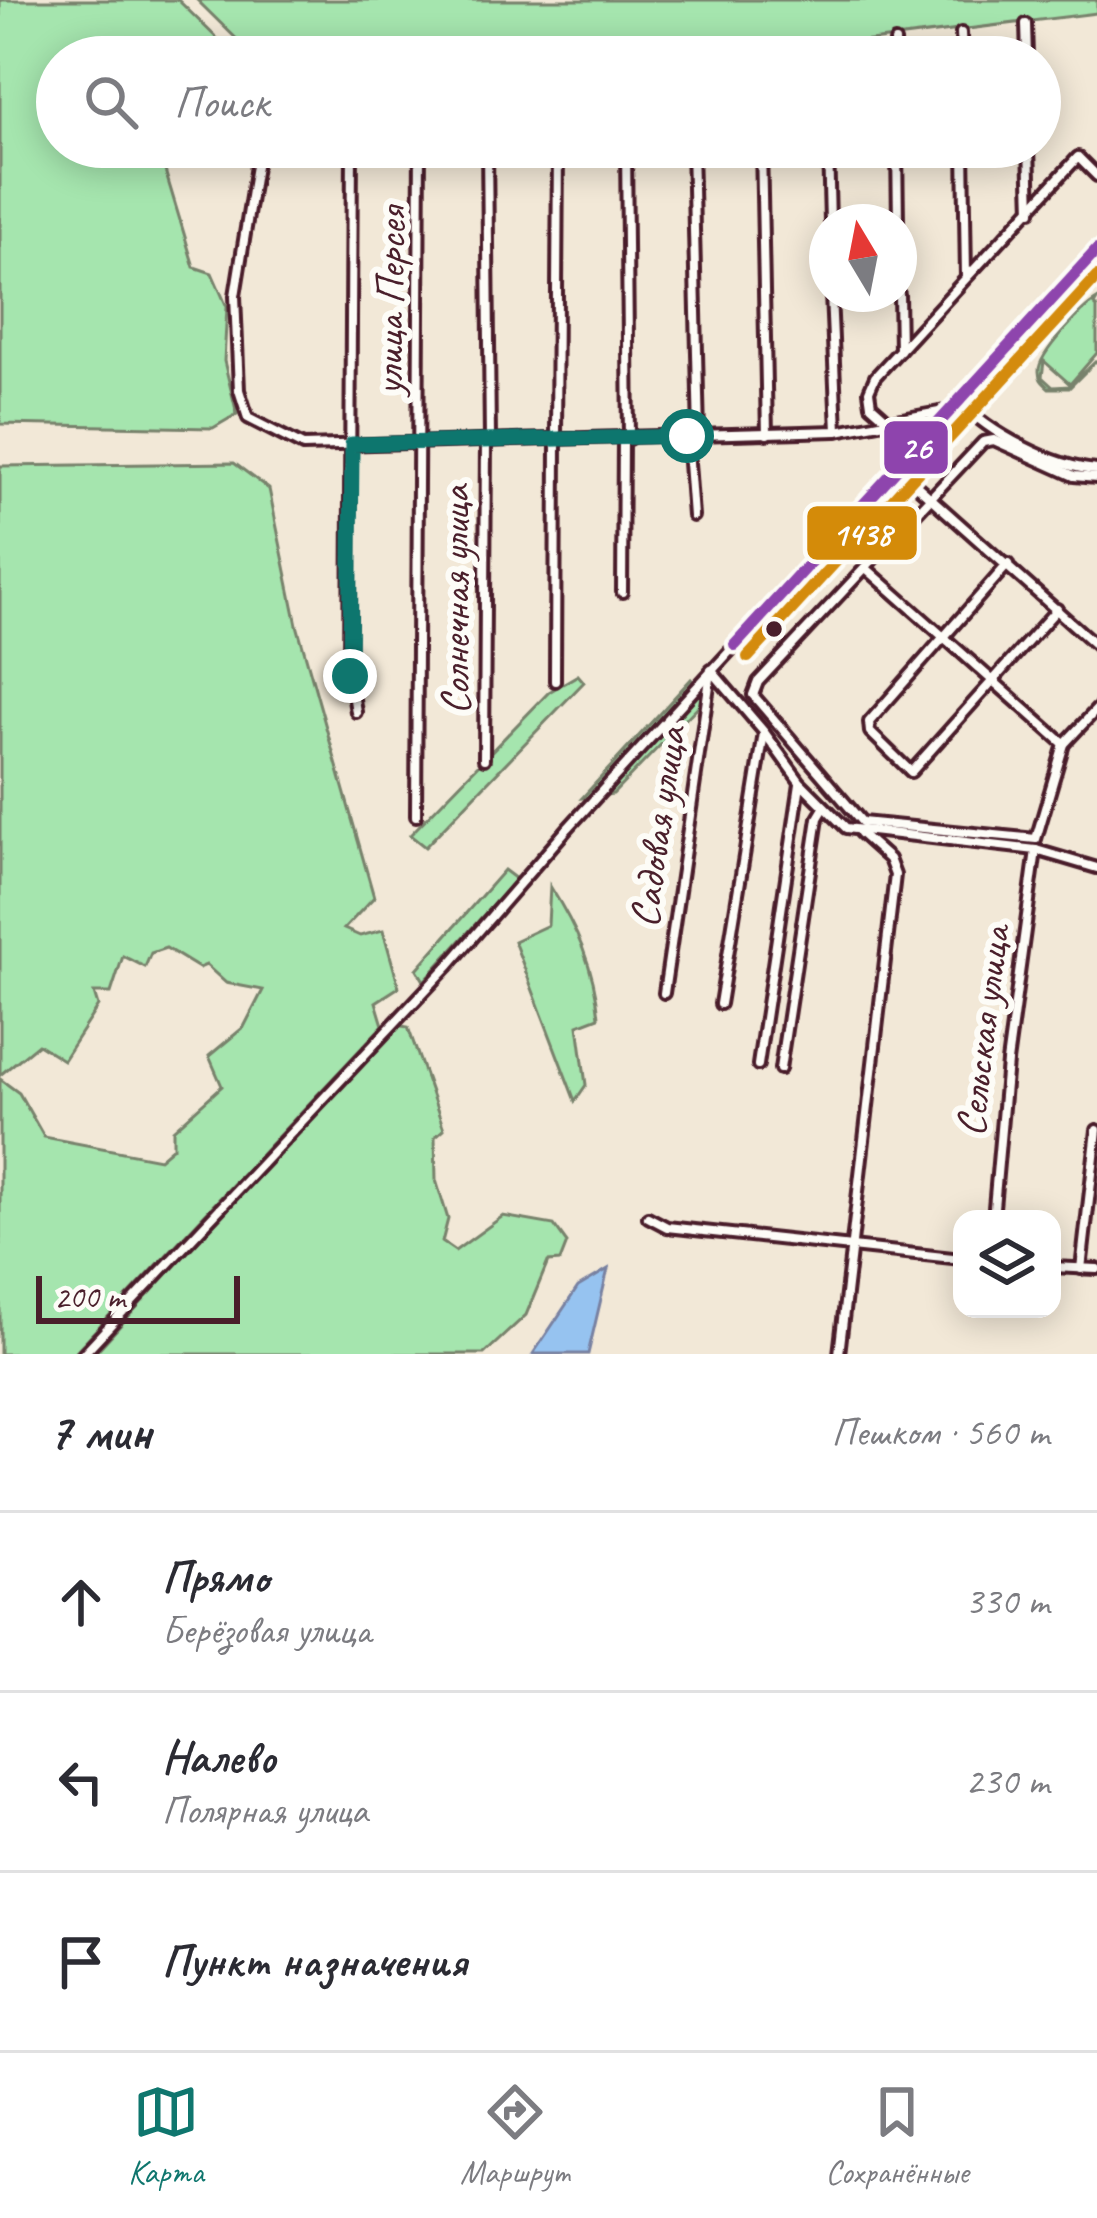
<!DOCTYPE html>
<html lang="ru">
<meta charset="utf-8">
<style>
:root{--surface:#fff;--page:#f7f7f7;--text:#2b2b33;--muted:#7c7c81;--line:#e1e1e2;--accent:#0f766e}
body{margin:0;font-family:Caveat,sans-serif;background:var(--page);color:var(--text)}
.controls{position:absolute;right:36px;bottom:36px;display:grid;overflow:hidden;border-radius:24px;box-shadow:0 6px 30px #0003}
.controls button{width:108px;height:108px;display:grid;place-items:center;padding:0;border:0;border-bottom:3px solid var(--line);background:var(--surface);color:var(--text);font:60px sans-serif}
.compass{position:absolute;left:809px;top:204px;width:108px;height:108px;border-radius:50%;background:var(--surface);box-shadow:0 6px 30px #0003;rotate:350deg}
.scale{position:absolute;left:36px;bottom:30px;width:204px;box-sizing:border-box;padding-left:12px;border:6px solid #4a1f2b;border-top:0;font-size:33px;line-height:42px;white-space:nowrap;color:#4a1f2b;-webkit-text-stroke:9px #fdfcf7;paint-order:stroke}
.stop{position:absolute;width:36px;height:36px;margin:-27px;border:9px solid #0f766e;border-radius:50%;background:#fff}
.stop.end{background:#0f766e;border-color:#fff;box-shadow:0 3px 12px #0008}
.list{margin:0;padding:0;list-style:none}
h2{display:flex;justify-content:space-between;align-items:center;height:156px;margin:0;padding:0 48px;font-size:51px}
h2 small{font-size:39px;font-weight:400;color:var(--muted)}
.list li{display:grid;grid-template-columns:78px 1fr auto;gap:36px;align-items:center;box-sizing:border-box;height:180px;padding:0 48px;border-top:3px solid var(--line)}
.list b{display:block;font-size:45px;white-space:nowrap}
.list p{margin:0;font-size:39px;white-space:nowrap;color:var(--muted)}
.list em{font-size:39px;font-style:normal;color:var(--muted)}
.icon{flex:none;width:66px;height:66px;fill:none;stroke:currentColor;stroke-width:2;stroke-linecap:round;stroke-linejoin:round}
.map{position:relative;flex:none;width:1097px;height:1354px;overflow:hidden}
.search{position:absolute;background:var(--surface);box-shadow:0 6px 30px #0003;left:36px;right:36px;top:36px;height:132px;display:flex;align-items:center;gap:30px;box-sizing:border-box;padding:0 42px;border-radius:66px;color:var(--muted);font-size:45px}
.sheet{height:696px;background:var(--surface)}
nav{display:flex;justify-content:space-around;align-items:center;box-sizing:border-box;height:168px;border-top:3px solid var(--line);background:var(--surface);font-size:33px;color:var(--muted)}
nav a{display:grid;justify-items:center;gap:6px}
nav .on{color:var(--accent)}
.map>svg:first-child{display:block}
.green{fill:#a5e5ae;stroke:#78826c;stroke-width:3}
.water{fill:#96c3f0;stroke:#7881a1;stroke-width:3}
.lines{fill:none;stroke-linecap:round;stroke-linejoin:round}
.street-casing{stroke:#4a1f2b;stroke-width:16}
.street{stroke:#fdfcf7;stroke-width:8}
.bus-1-casing{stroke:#fdfcf7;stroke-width:21}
.bus-2-casing{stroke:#fdfcf7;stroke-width:21}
.bus-1{stroke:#8e44ad;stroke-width:12}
.bus-2{stroke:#d48b09;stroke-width:12}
.route{stroke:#0f766e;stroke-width:15}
.bus-dot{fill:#4a1f2b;stroke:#fdfcf7;stroke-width:4.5}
.labels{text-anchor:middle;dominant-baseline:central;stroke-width:12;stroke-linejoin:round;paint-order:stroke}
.street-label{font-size:42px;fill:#4a1f2b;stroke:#fdfcf7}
.line-badge{stroke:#fdfcf7;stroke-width:4.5}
.badge-label{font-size:33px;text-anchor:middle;font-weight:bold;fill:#fff}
</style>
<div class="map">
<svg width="1097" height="1354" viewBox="0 0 1097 1354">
<rect width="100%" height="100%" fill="#f2e8d7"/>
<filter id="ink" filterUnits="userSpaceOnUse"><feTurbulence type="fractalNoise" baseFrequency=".00833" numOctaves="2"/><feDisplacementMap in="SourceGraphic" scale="24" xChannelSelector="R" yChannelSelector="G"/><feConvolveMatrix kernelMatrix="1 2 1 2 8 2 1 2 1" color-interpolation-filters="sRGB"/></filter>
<g filter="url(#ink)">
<g class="green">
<polygon points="0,0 178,0 236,57 57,57 57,147 158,147 194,267 212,273 227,307 224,361 237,414 213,428 0,424"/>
<polygon points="197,0 1097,0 1097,13 740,57 255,57"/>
<path d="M 1097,300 L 1094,305 L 1097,308 L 1097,353 L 1070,384 L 1044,361 L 1042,377 L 1053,387 L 1070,386 L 1097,360 L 1069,388 L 1049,388 C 1043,382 1039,380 1039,371 C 1038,354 1083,308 1097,300 Z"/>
<polygon points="234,463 269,489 297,625 374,897 344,929 360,936 383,930 399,987 376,1002 383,1025 73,1354 0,1354 0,1079 19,1093 44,1137 159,1159 173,1147 173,1130 222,1086 209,1056 244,1027 263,990 226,983 206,965 199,968 166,948 151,953 145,967 123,956 111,993 94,993 98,1006 63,1060 38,1044 0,1075 0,466"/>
<polygon points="578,675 584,682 425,847 410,835 549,692"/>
<polygon points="691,679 706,698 613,794 582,798"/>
<polygon points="504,870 516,879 424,981 417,969"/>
<path d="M 550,886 C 577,929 594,966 599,1017 L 578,1025 L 586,1085 L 575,1101 L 514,941 L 548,925 Z"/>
<polygon points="396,1025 408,1027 444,1129 435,1137 436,1180 448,1219 442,1242 455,1251 503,1216 554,1225 567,1243 560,1261 548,1262 526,1315 484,1354 94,1354"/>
</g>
<polygon class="water" points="608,1269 588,1354 533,1354 578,1287"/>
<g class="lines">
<defs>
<g id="street">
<polyline points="1026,24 1027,57"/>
<polyline points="961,33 962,57"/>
<polyline points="895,42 896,57"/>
<polyline points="826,50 826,57"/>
<polyline points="259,147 235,296 239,390 248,418 303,446 837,431 950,410"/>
<polyline points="352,147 349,668 356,712"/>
<polyline points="487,147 490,439"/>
<polyline points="626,147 629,439"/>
<polyline points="692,147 699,435"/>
<polyline points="761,147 767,434"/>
<polyline points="828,147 830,222"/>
<polyline points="897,147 898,222"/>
<polyline points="964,147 966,277"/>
<polyline points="1029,147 1031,211"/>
<polyline points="831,294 837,431"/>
<polyline points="899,294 900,350"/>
<path d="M 959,401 C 989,433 1053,467 1097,470"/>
<polyline points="889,421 871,405 869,391 875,377 1078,157 1097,176"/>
<polyline points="687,436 693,516"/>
<polyline points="556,437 558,147"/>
<polyline points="898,469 1097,646"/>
<polyline points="1097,478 1074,476 994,440 983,442 758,682 753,695 862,822 1036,839 1064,744 1097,709"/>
<polyline points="1008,564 869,722 870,732 911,772 1057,609"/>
<polyline points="867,569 1064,744"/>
<polyline points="622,592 623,439"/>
<polyline points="711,670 764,732 800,782 846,828 1036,850 1097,868"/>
<polyline points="555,681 556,441"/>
<polyline points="484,759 486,441"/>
<polyline points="416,816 420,147"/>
<polyline points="664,993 711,672"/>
<polyline points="720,1004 764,733"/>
<polyline points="758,1065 800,784"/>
<polyline points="780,1069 818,818 824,808"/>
<polyline points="648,1217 667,1227 962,1259"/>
<polyline points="993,1219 1007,1062 1036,850"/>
<polyline points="1052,1267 1097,1269"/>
<polyline points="1081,1269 1097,1130"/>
<polyline points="83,1354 450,964 568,828 1097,250"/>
<polyline points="839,1354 895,875 889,859 860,833"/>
</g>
</defs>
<use href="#street" class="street-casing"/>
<use href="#street" class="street"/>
<defs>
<polyline id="bus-1" points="735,645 1097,250"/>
<polyline id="bus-2" points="748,657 1097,277"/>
</defs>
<use href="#bus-1" class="bus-1-casing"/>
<use href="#bus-2" class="bus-2-casing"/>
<use href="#bus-1" class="bus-1"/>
<use href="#bus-2" class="bus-2"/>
</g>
</g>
<g class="lines" filter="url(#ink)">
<polyline class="route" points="350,676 352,444 687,436"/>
</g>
<circle class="bus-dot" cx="774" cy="629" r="10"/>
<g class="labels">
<g class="street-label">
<text transform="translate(390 301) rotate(-89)">улица Персея</text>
<text transform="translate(455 600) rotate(-90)">Солнечная улица</text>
<text transform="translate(658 827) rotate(-82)">Садовая улица</text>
<text transform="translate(983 1031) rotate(-83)">Сельская улица</text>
</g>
</g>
<g class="line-badge">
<rect x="882" y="419" width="68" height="57" rx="12" fill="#8e44ad"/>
<rect x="805" y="504" width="114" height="58" rx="12" fill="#d48b09"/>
</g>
<g class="badge-label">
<text x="916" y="459">26</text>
<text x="862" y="545">1438</text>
</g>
</svg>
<div class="controls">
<button><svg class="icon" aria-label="layers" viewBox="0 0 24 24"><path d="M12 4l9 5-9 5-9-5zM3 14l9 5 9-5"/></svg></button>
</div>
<svg class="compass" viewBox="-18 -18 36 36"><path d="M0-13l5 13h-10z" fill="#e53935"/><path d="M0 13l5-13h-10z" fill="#7c7c81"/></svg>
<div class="scale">200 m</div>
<div class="stop" style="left:687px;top:436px"></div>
<div class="stop end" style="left:350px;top:676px"></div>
<div class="search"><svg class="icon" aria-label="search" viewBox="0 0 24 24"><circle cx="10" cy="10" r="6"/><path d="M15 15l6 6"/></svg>Поиск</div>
</div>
<section class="sheet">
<h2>7 мин<small>Пешком · 560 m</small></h2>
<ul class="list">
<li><svg class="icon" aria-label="ahead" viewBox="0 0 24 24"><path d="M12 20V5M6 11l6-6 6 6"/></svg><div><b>Прямо</b><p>Берёзовая улица</p></div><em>330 m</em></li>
<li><svg class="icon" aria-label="left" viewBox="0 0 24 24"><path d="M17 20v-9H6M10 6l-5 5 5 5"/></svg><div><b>Налево</b><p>Полярная улица</p></div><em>230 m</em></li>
<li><svg class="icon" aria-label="arrive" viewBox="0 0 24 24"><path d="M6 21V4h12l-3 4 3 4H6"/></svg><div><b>Пункт назначения</b></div></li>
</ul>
</section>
<nav>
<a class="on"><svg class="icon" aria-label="map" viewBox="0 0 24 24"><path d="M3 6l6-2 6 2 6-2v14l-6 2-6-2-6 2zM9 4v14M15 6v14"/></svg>Карта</a>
<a><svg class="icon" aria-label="directions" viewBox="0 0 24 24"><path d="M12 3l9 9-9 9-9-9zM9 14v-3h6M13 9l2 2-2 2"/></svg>Маршрут</a>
<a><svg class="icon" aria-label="saved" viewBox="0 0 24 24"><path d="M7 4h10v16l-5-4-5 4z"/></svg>Сохранённые</a>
</nav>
